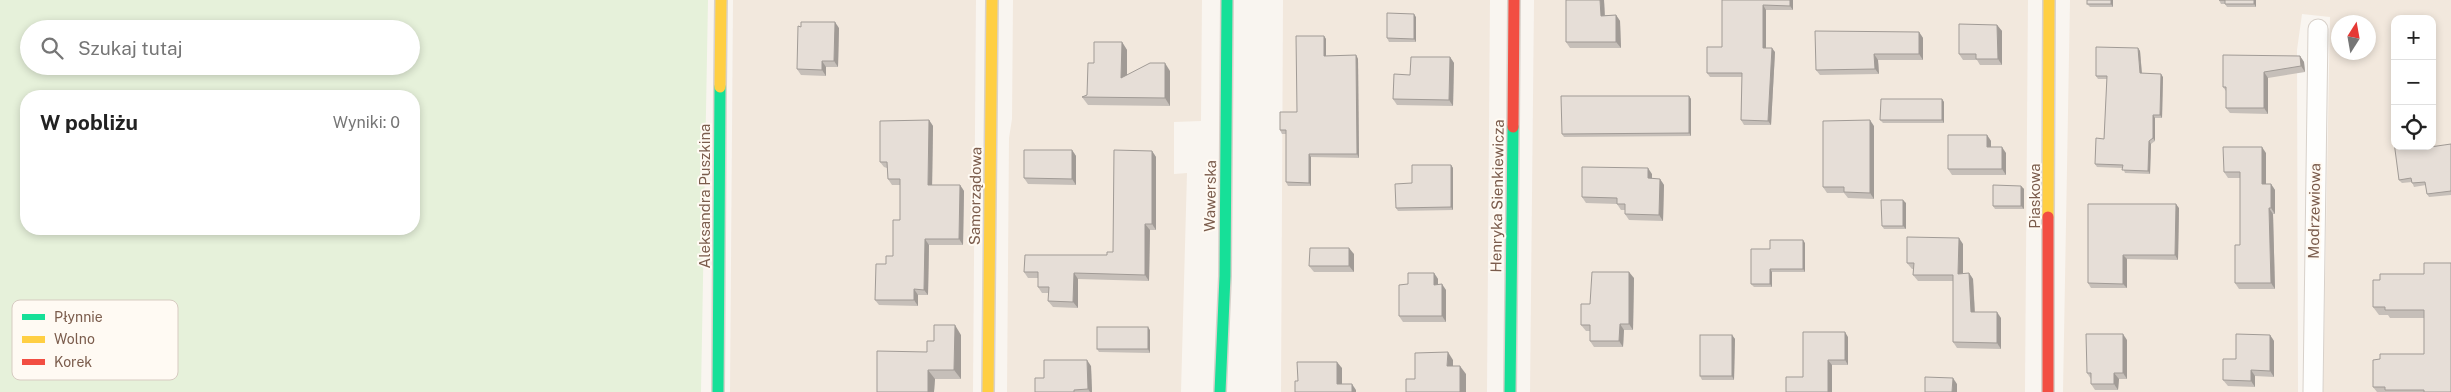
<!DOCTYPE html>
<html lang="pl">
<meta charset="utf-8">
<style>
:root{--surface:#fff;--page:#f6f6f6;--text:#222;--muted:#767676;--line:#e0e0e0}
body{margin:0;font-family:"Public Sans",sans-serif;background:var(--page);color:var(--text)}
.controls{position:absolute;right:15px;top:15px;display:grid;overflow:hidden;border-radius:10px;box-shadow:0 2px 8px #0003}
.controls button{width:45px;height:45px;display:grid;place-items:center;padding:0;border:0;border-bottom:1px solid var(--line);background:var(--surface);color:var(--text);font:25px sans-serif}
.compass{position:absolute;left:2331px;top:15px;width:45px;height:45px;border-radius:50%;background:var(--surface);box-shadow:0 2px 8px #0003;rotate:11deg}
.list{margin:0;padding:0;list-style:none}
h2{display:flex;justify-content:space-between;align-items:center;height:65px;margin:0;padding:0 20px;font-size:21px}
h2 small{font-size:16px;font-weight:400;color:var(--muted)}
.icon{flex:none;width:28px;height:28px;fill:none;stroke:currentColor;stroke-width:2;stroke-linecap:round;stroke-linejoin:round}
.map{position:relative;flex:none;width:2451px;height:392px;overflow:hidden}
.search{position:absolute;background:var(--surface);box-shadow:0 2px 8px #0003;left:20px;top:20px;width:400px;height:55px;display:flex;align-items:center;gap:12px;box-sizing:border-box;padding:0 18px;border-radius:28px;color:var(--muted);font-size:19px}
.panel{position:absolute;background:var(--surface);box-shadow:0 2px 8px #0003;left:20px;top:90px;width:400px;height:145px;border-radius:20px}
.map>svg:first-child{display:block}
.residential{fill:#f2e8dd;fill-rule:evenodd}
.green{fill:#e6f1da;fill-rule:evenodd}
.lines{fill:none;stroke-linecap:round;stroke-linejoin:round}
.street-casing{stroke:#d8d1ca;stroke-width:21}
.fast-casing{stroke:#d9d2cb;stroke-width:14}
.slow-casing{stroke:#d9d2cb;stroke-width:14}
.jam-casing{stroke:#d9d2cb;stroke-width:14}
.street{stroke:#fefefd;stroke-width:19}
.fast{stroke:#16e098;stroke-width:11}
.slow{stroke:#ffcf43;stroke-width:11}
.jam{stroke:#f24e42;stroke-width:11}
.wall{fill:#c6bfb9}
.shaded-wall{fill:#a19b96}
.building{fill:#e6ded7;stroke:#a19b96}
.labels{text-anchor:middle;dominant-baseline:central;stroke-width:4;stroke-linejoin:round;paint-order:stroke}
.street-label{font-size:15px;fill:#7b5c4c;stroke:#fffaf3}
.key{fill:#fffaf3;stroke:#d7cbc1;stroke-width:1}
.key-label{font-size:14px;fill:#7b5c4c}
</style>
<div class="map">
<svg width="2451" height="392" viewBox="0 0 2451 392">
<rect width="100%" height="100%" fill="#f9f5f0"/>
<g class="residential">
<polygon points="733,0 976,0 973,392 730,392"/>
<polygon points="1013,0 1202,0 1201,121 1174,122 1174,174 1187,173 1181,392 1007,392 1009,138 1012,119"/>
<polygon points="1283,0 1490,0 1487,392 1281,392"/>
<polygon points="1534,0 2028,0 2025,392 1530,392"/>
<path d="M 2070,0 L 2451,0 L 2451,392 L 2323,392 L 2330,17 L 2302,14 L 2297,50 L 2298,392 L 2063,392 ZM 2395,19 L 2432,19 L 2432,146 L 2395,146 ZM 2338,22 L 2368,22 L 2368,52 L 2338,52 Z"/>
</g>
<path class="green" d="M 0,0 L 708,0 L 701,392 L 0,392 ZM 29,29 L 411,29 L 411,66 L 29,66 ZM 26,96 L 414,96 L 414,229 L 26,229 Z"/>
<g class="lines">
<defs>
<polyline id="street" points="2313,392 2318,29"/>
<g id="fast">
<polyline points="718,392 720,87"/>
<polyline points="1220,392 1225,276 1227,0"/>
<polyline points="1510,392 1513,127"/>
</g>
<g id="slow">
<polyline points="720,87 721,0"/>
<polyline points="2048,217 2049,0"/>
<polyline points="988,392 992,0"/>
</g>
<g id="jam">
<polyline points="1513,127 1514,0"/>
<polyline points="2048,392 2048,217"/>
</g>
</defs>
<use href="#street" class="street-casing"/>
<use href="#fast" class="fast-casing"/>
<use href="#slow" class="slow-casing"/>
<use href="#jam" class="jam-casing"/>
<use href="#street" class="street"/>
<use href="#fast" class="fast"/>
<use href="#slow" class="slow"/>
<use href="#jam" class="jam"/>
</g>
<g class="wall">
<polygon points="1566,0 1604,0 1605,15 1616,15 1620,21 1621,48 1570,48 1566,42"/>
<polygon points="1722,0 1793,0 1793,10 1766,10 1766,48 1775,52 1771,125 1744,125 1741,120 1742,77 1710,77 1707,73 1722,47"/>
<polygon points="2087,0 2113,0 2113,7 2090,7 2087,4"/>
<polygon points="2219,0 2256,0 2256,7 2227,7 2225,4 2221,4"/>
<polygon points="1416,17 1416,42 1389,42 1387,38"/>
<polygon points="1997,25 2002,31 2002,65 1980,65 1977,60 1963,60 1959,54"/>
<polygon points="839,28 838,67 826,67 826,76 801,75 797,69"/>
<polygon points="1919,32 1923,38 1923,60 1878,60 1879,74 1820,75 1816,70"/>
<polygon points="1324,36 1326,39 1326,56 1356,55 1358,59 1359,158 1311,157 1311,186 1288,186 1286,182 1286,134 1282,134 1280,130 1297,112"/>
<polygon points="1122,42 1127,50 1127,75 1170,71 1170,106 1088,105 1082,97 1087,95 1094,63"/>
<polygon points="2138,48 2140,51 2142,73 2163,77 2162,118 2155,118 2155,141 2151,144 2150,174 2125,173 2123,168 2097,167 2095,164 2104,139 2107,79 2098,79 2096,76"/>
<polygon points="2300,56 2304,62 2305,72 2268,78 2268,114 2230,113 2226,108 2226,91 2223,87"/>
<polygon points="1450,57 1454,63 1453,106 1397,105 1393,99 1410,75"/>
<polygon points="1689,96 1691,99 1691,136 1564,137 1562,134"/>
<polygon points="1942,99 1944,102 1944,123 1883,123 1880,120"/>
<polygon points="929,120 933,126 932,185 960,185 964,191 963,245 929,245 928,295 918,295 918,306 879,305 875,300 886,264 893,256 900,220 900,185 892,185 888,179 887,168 884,167 880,162"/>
<polygon points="1874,126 1874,199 1848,198 1844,193 1827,193 1823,187"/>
<polygon points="1987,135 1991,141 1991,147 2006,153 2006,175 1952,175 1948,169"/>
<polygon points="2451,144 2451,195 2429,197 2427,194 2426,185 2414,187 2412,182 2402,183 2399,180 2395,146 2425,146 2425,148"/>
<polygon points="1072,150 1076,156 1076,185 1028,184 1024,178"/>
<polygon points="1152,151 1156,157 1156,230 1150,230 1149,281 1078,279 1078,308 1053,307 1048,301 1049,293 1042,293 1038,287 1038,278 1028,278 1024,272 1107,255 1113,252"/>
<polygon points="2266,153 2266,184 2271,184 2275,190 2275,214 2273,214 2275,289 2239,289 2235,283 2240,245 2240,178 2228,178 2224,172"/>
<polygon points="1451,165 1453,168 1453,210 1398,211 1396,208 1412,183"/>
<polygon points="1652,174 1652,179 1660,179 1664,185 1663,221 1629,220 1625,214 1625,210 1621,210 1617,204 1586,203 1582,197"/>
<polygon points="2021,186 2024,189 2024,209 1995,209 1993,206"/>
<polygon points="1906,203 1906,229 1884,229 1882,226"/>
<polygon points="2179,208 2178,260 2127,259 2127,288 2091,288 2088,283"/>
<polygon points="1805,243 1805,272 1772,272 1772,287 1754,287 1751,284 1770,249"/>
<polygon points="1963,244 1963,273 1969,273 1973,279 1975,312 2001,318 2001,349 1957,348 1953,342 1953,281 1918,281 1913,275 1914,269 1912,269 1907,263"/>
<polygon points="1354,254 1354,272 1314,272 1309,266"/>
<polygon points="1434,273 1438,279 1438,285 1446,290 1446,322 1403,322 1399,316 1408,284"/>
<polygon points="2424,274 2451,392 2377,392 2373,387 2380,359 2424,354 2424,318 2390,318 2388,315 2379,315 2373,307 2380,280"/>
<polygon points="1634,278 1633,330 1624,330 1623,347 1594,347 1590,341 1590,331 1586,331 1581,325 1590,304"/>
<polygon points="1150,330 1150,353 1099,352 1097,349"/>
<polygon points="961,335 961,379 935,379 934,392 877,392 927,352 934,341"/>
<polygon points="1732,335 1735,339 1734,380 1702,380 1700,376"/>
<polygon points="2270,335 2274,341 2274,377 2255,376 2255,387 2228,386 2223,380 2236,359"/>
<polygon points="1848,337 1848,365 1832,365 1832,392 1786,392"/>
<polygon points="2127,340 2127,379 2119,379 2118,390 2095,390 2091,384 2091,379 2087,373"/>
<polygon points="1091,366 1092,392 1035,392 1044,378"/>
</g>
<g class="shaded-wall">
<polygon points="1600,0 1604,0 1605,22 1601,16"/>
<polygon points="1790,0 1793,0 1793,10 1790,6"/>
<polygon points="2111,0 2113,0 2113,7 2111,4"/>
<polygon points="2254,0 2256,0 2256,7 2254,4"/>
<polygon points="1763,5 1766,10 1766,52 1763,48"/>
<polygon points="1414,14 1416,17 1416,42 1414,39"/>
<polygon points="1616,15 1620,21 1621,48 1616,42"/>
<polygon points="835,22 839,28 838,67 834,61"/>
<polygon points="1997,25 2002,31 2002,65 1998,59"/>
<polygon points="1919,32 1923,38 1923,60 1919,54"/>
<polygon points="1324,36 1326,39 1326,59 1324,56"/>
<polygon points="1122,42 1127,50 1127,86 1121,78"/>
<polygon points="1772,48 1775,52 1771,125 1768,121"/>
<polygon points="2138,48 2140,51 2142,76 2140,73"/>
<polygon points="1874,54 1878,60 1879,74 1875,69"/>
<polygon points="1356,55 1358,59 1359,158 1357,154"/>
<polygon points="2300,56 2304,62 2305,72 2301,66"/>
<polygon points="1450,57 1454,63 1453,106 1449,100"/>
<polygon points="822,61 826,67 826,76 822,70"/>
<polygon points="1165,63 1170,71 1170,106 1165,98"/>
<polygon points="2264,72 2268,78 2268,114 2264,108"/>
<polygon points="2161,74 2163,77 2162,118 2160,115"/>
<polygon points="1689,96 1691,99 1691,136 1689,133"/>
<polygon points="1942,99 1944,102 1944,123 1942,120"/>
<polygon points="2153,115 2155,118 2155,141 2153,138"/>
<polygon points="929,120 933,126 932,190 928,185"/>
<polygon points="1870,120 1874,126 1874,199 1870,193"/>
<polygon points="1987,135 1991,141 1991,153 1987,147"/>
<polygon points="2149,141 2151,144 2150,174 2148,171"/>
<polygon points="2002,147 2006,153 2006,175 2002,169"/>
<polygon points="2262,147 2266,153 2266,190 2262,184"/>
<polygon points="1072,150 1076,156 1076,185 1072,179"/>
<polygon points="1152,151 1156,157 1156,230 1152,224"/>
<polygon points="1309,154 1311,157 1311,186 1309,183"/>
<polygon points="1451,165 1453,168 1453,210 1451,207"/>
<polygon points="1648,168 1652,174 1652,184 1648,178"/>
<polygon points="1660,179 1664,185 1663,221 1659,215"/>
<polygon points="2271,184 2275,190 2275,214 2271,208"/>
<polygon points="960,185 964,191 963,245 959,239"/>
<polygon points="2021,186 2024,189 2024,209 2021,206"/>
<polygon points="1903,200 1906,203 1906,229 1903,226"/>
<polygon points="2176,204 2179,208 2178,260 2175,255"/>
<polygon points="2269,208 2273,214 2275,289 2271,283"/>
<polygon points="1145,224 1150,230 1149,281 1145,275"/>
<polygon points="1959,238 1963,244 1963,280 1958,274"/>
<polygon points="925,239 929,245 928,295 924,290"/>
<polygon points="1803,240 1805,243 1805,272 1803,269"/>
<polygon points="1349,248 1354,254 1354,272 1349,266"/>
<polygon points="2123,255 2127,259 2127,288 2123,284"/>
<polygon points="1770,269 1772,272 1772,287 1770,284"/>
<polygon points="1629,272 1634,278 1633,330 1629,324"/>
<polygon points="1074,273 1078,279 1078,308 1073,302"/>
<polygon points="1434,273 1438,279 1438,291 1434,285"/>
<polygon points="1969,273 1973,279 1975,318 1971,312"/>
<polygon points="1442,284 1446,290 1446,322 1442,316"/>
<polygon points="914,289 918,295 918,306 914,300"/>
<polygon points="1997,312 2001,318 2001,349 1997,343"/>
<polygon points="1620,324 1624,330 1623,347 1619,341"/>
<polygon points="955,325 961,335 961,379 954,370"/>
<polygon points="1148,327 1150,330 1150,353 1148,349"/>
<polygon points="1845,332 1848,337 1848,365 1845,360"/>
<polygon points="2123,334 2127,340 2127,379 2123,373"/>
<polygon points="1732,335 1735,339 1734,380 1732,376"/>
<polygon points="2270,335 2274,341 2274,377 2270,371"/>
<polygon points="1448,352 1453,360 1453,374 1447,366"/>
<polygon points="1087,360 1091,366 1092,392 1090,392 1088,389"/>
<polygon points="1828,360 1832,365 1832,392 1828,392"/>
<polygon points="1337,362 1342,368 1342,390 1337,384"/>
<polygon points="1460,366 1466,374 1466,392 1460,392"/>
<polygon points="928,370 935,379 934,392 928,392"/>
<polygon points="2251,370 2255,376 2255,387 2251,381"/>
<polygon points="2114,373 2119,379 2118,390 2114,384"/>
<polygon points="1953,378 1957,384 1957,392 1952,392"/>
<polygon points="1352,384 1356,390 1356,392 1352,392"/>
</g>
<g class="building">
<polygon points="1566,0 1600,0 1601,16 1616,15 1616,42 1566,42"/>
<polygon points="1722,0 1790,0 1790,6 1763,5 1763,48 1772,48 1768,121 1741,120 1742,73 1707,73 1707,47 1722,47"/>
<rect x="2087" y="0" width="24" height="4"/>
<polygon points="2219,0 2254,0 2254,4 2225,4 2225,0"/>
<polygon points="1387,13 1414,14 1414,39 1387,38"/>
<polygon points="801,22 835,22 834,61 822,61 822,70 797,69 798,26 801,27"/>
<polygon points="1959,24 1997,25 1998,59 1976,59 1976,54 1959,54"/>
<polygon points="1815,31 1919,32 1919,54 1874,54 1875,69 1816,70"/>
<polygon points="1296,36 1324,36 1324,56 1356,55 1357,154 1309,154 1309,183 1286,182 1286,130 1280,130 1280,112 1297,112"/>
<polygon points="1094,42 1122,42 1121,78 1150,63 1165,63 1165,98 1082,97 1087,95 1088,63 1094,63"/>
<polygon points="2096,47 2138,48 2140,73 2161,74 2160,115 2153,115 2153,138 2149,141 2148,171 2122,170 2123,165 2095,164 2096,138 2104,139 2107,76 2096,76"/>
<polygon points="2223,55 2300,56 2301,66 2264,72 2264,108 2226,108 2226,87 2223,87"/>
<polygon points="1411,57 1450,57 1449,100 1393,99 1394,74 1410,75"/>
<polygon points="1561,96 1689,96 1689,133 1562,134"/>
<polygon points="1881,99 1942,99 1942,120 1880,120"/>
<polygon points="929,120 928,185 960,185 959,239 925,239 924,290 914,289 914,300 875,300 876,264 886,264 886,256 893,256 893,220 900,220 900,179 888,179 887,162 880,162 880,121"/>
<polygon points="1870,120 1870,193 1844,192 1844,187 1823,187 1823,121"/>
<polygon points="1948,135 1987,135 1987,147 2002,147 2002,169 1948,169"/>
<polygon points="2394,142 2395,142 2395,146 2423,146 2423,148 2451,144 2451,191 2427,194 2425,182 2412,183 2411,178 2399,180"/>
<polygon points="2223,147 2262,147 2262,184 2271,184 2271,208 2269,208 2271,283 2235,283 2235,245 2240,245 2240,172 2224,172"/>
<polygon points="1024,150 1072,150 1072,179 1024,178"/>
<polygon points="1114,150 1152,151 1152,224 1145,224 1145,275 1074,273 1073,302 1048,301 1049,287 1038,287 1038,272 1024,272 1025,255 1107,255 1107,252 1113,252"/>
<polygon points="1412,165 1451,165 1451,207 1396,208 1395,184 1412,183"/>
<polygon points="1582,167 1648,168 1648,178 1660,179 1659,215 1625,214 1625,204 1617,204 1617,198 1582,197"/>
<polygon points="1993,185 2021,186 2021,206 1993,206"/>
<polygon points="1881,200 1903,200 1903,226 1882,226"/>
<polygon points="2088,204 2176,204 2175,255 2123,255 2123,284 2088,283"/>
<polygon points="1907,237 1959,238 1958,274 1969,273 1971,312 1997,312 1997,343 1953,342 1953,275 1913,275 1914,263 1907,263"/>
<polygon points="1770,240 1803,240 1803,269 1770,269 1770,284 1751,284 1751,249 1770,249"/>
<polygon points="1310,248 1349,248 1349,266 1309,266"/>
<polygon points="2424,263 2451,263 2451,392 2424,392 2424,390 2385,390 2385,387 2373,387 2373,360 2380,359 2380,354 2424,354 2424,310 2385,310 2385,307 2373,307 2373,280 2380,280 2380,274 2424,274"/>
<polygon points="1592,272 1629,272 1629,324 1620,324 1619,341 1590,341 1590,325 1581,325 1581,304 1590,304"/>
<polygon points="1408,273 1434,273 1434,285 1442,284 1442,316 1399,316 1399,285 1408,284"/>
<polygon points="934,325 955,325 954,370 928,370 928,392 877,392 877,351 927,352 927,341 934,341"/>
<rect x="1097" y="327" width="51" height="22"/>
<polygon points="1803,332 1845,332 1845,360 1828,360 1828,392 1786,392 1786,377 1803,377"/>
<polygon points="2086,334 2123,334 2123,373 2114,373 2114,384 2091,384 2091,373 2087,373"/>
<polygon points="2236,334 2270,335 2270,371 2251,370 2251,381 2223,380 2223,359 2236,359"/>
<rect x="1700" y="335" width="32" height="41"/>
<polygon points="1448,352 1447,366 1460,366 1460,392 1406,392 1406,379 1415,379 1415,353"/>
<polygon points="1044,360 1087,360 1088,389 1074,390 1074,392 1035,392 1035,378 1044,378"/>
<polygon points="1297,362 1337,362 1337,384 1352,384 1352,392 1295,392 1295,381 1298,381"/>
<polygon points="1925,377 1953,378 1952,392 1925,392"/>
</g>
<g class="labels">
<g class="street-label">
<text transform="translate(704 196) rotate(-90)">Aleksandra Puszkina</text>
<text transform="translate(975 196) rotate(-89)">Samorządowa</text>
<text transform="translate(1210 196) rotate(-89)">Wawerska</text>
<text transform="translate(1497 196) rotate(-89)">Henryka Sienkiewicza</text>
<text transform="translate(2034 196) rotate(-90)">Piaskowa</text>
<text transform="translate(2314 211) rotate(-89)">Modrzewiowa</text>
</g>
</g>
<rect x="12" y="300" width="166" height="80" rx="8" class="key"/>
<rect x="22" y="314" width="23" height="6" fill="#16e098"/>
<rect x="22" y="336" width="23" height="7" fill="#ffcf43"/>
<rect x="22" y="359" width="23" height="6" fill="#f24e42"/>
<g class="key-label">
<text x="54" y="322">Płynnie</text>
<text x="54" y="344">Wolno</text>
<text x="54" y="367">Korek</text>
</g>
</svg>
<div class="controls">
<button>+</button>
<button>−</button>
<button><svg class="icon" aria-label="locate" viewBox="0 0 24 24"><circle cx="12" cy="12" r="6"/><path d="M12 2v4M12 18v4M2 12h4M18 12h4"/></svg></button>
</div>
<svg class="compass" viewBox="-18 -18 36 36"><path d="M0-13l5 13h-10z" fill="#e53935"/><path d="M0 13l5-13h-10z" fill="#767676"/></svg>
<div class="search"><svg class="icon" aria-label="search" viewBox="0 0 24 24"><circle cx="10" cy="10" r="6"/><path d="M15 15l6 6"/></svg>Szukaj tutaj</div>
<section class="panel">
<h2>W pobliżu<small>Wyniki: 0</small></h2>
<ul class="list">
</ul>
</section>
</div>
